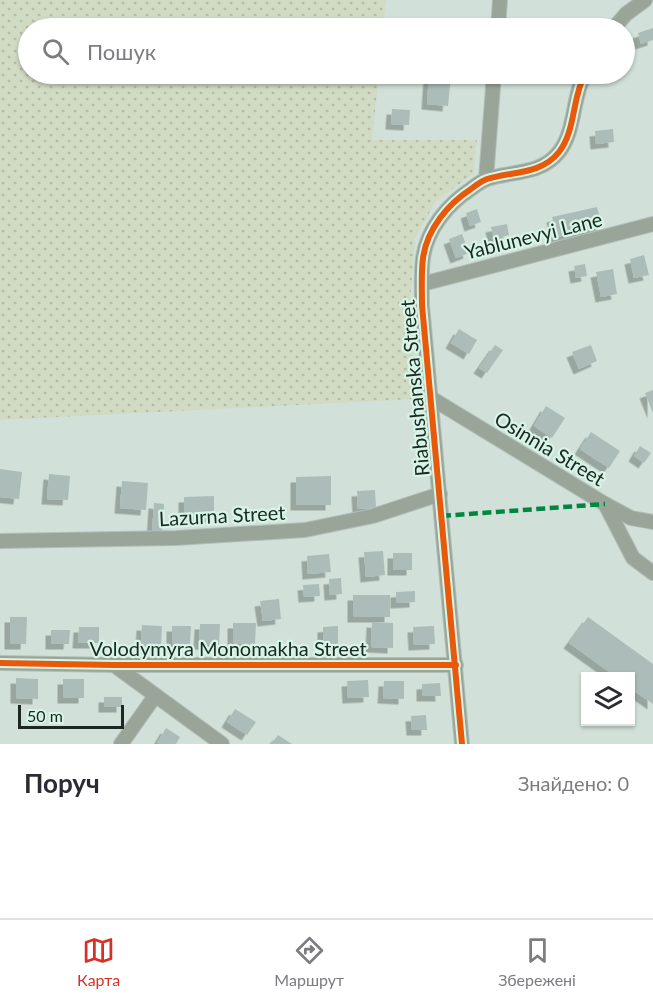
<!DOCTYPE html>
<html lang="uk">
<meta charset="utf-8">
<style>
:root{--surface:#fff;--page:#f2f2f3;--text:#2b2b33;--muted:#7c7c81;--line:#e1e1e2;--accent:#d93025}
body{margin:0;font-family:Lato,sans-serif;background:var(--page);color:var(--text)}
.controls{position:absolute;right:18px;bottom:18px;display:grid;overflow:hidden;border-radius:0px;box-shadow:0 2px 4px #0004}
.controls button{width:54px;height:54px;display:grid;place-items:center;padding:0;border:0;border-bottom:2px solid var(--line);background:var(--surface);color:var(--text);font:30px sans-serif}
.scale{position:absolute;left:18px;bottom:15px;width:106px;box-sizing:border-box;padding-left:6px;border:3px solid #1b2721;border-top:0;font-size:16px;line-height:21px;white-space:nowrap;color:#1b2721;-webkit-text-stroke:4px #d7f5e6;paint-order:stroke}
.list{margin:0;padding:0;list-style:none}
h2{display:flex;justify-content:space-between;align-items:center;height:78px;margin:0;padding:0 24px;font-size:26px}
h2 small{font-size:20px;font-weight:400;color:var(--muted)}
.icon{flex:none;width:33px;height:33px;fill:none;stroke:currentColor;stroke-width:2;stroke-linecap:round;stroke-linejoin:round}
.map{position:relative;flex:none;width:653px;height:744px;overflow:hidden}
.search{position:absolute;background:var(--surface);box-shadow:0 2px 4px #0004;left:18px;right:18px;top:18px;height:66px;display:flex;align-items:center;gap:15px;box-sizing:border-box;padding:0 21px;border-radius:33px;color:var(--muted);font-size:22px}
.sheet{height:174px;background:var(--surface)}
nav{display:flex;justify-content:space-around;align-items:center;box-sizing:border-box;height:84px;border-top:2px solid var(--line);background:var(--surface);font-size:16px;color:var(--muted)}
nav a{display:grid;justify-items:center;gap:3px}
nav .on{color:var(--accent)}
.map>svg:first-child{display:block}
.garden{fill:url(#garden-dots)}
.building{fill:#acbdb9;filter:url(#shadow)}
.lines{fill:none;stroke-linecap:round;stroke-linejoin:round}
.minor-casing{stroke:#b2beb8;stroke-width:16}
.minor{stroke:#9aa59a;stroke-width:14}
.quiet{stroke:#00873e;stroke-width:4.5;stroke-dasharray:9 4.5;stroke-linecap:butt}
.cycleway-casing{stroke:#d7f5e6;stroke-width:10}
.cycleway{stroke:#e8590c;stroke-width:6}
.labels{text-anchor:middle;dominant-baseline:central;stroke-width:4.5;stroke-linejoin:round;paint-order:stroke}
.street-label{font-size:20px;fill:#1b2721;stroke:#d7f5e6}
</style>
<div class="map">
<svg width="653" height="744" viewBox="0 0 653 744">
<defs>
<pattern id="garden-dots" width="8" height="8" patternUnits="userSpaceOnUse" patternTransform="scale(1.5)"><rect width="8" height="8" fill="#d1dac2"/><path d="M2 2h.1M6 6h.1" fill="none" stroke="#b3bba6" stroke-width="1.8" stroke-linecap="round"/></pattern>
<filter id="shadow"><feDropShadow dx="-5.5" dy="5.5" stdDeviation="0" flood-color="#0004"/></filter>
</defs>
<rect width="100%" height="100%" fill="#d1e1d9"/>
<polygon class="garden" points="0,0 386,0 383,28 28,28 28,74 379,74 372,140 477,140 473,174 436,201 415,238 410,304 416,399 0,420"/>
<g class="building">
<polygon points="653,28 653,40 641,44 638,33"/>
<polygon points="429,74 451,74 448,106 427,104"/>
<polygon points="392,109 410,110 409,125 391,124"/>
<polygon points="613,129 614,142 596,144 595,131"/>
<polygon points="597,207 602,226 557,237 552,217"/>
<polygon points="477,209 481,222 470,226 466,213"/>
<polygon points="507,224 509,235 494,239 491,227"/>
<polygon points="462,234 469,253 456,258 449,239"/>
<polygon points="644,255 649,275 634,278 630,259"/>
<polygon points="585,264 587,276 576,278 574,266"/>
<polygon points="613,269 617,294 601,297 596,272"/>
<polygon points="459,329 477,340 469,354 451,343"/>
<polygon points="495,345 503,350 487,373 479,368"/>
<polygon points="591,345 597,361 579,369 572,352"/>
<polygon points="653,390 653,413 645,393"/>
<polygon points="546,406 565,418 552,438 534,426"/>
<polygon points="591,432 620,451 609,468 580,449"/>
<polygon points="640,446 651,453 644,463 634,456"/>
<polygon points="0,469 22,472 19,499 0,497"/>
<polygon points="49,474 70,476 68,500 47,499"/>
<polygon points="331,476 331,505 296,505 296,477"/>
<polygon points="122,481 148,483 146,510 120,508"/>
<polygon points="375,490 376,508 358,509 357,491"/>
<polygon points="214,496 214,517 184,517 184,497"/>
<polygon points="154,503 164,504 162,534 152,533"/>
<polygon points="383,551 385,575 366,577 364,552"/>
<rect x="393" y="553" width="19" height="17"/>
<polygon points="329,554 331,572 308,574 307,556"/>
<polygon points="341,578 342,594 330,595 329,579"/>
<polygon points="319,584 320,596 304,597 303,585"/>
<polygon points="415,591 415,602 396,603 396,592"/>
<rect x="353" y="595" width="37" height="22"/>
<polygon points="279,599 281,619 263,621 260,601"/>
<polygon points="10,617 27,617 26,644 10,644"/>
<polygon points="588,617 653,664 653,704 630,688 630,676 615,676 569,643"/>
<polygon points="372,622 393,623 393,648 371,647"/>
<polygon points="233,623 256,623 255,644 233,643"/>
<polygon points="200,624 220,624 219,645 199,644"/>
<polygon points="142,625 162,626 161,646 141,646"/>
<polygon points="172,626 191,626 190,644 172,644"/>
<polygon points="338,626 338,645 323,645 323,627"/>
<polygon points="434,626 435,644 414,645 413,627"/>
<polygon points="79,627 99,627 99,643 78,643"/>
<polygon points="51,630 70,630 69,644 51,644"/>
<polygon points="16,678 38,679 38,699 16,698"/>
<rect x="63" y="679" width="21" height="19"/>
<polygon points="368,680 369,697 348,698 347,681"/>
<polygon points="384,681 404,681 404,699 383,698"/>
<polygon points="440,683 441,696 422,696 422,684"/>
<rect x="104" y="697" width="18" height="10"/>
<polygon points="235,709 256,722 247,735 227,722"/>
<polygon points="426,715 427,730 412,730 411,716"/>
<polygon points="166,728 180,737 176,744 157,743"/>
<polygon points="278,735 292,744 271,744"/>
</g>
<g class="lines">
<defs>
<g id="minor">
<polyline points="498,28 500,0"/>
<polyline points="614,28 626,14 645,0"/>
<polyline points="486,179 494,74"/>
<polyline points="422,284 653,224"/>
<polyline points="431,398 605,504 631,518 653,522"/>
<polyline points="605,504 633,558 653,573"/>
<polyline points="0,541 176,538 305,530 373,516 440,494"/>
<polyline points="0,663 114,665 456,665"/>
<polyline points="114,665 222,744"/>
<polyline points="121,744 155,696"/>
<path d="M 462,744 L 422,305 C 422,290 421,273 423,258 C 427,229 448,204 471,189 C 476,185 482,181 487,179 C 512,171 541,175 559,152 C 576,130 572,97 585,74"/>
</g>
</defs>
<use href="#minor" class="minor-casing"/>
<use href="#minor" class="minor"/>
<polyline class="quiet" points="442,516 605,504"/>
<defs>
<g id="cycleway">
<polyline points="0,663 114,665 456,665"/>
<path d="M 462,744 L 422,305 C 422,290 421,273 423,258 C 427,229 448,204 471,189 C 476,185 482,181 487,179 C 512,171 541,175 559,152 C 576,130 572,97 585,74"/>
</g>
</defs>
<use href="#cycleway" class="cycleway-casing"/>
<use href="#cycleway" class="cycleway"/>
</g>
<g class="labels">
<g class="street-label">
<text transform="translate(533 235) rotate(-14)">Yablunevyi Lane</text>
<text transform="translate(414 388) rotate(-95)">Riabushanska Street</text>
<text transform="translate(550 448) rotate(31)">Osinnia Street</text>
<text transform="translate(222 515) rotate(-3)">Lazurna Street</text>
<text x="228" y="648">Volodymyra Monomakha Street</text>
</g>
</g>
</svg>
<div class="controls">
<button><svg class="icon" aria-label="layers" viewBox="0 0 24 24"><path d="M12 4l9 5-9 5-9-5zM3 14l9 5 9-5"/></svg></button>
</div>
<div class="scale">50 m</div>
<div class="search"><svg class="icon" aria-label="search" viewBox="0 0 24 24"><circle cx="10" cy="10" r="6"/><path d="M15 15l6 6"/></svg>Пошук</div>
</div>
<section class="sheet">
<h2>Поруч<small>Знайдено: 0</small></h2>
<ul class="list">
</ul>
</section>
<nav>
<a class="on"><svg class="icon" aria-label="map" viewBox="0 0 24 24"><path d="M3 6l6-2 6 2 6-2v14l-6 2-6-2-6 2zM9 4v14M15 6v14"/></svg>Карта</a>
<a><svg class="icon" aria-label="directions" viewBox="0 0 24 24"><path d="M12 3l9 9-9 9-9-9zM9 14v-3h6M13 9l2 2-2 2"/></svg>Маршрут</a>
<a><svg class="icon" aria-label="saved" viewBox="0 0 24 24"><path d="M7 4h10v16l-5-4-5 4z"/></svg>Збережені</a>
</nav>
